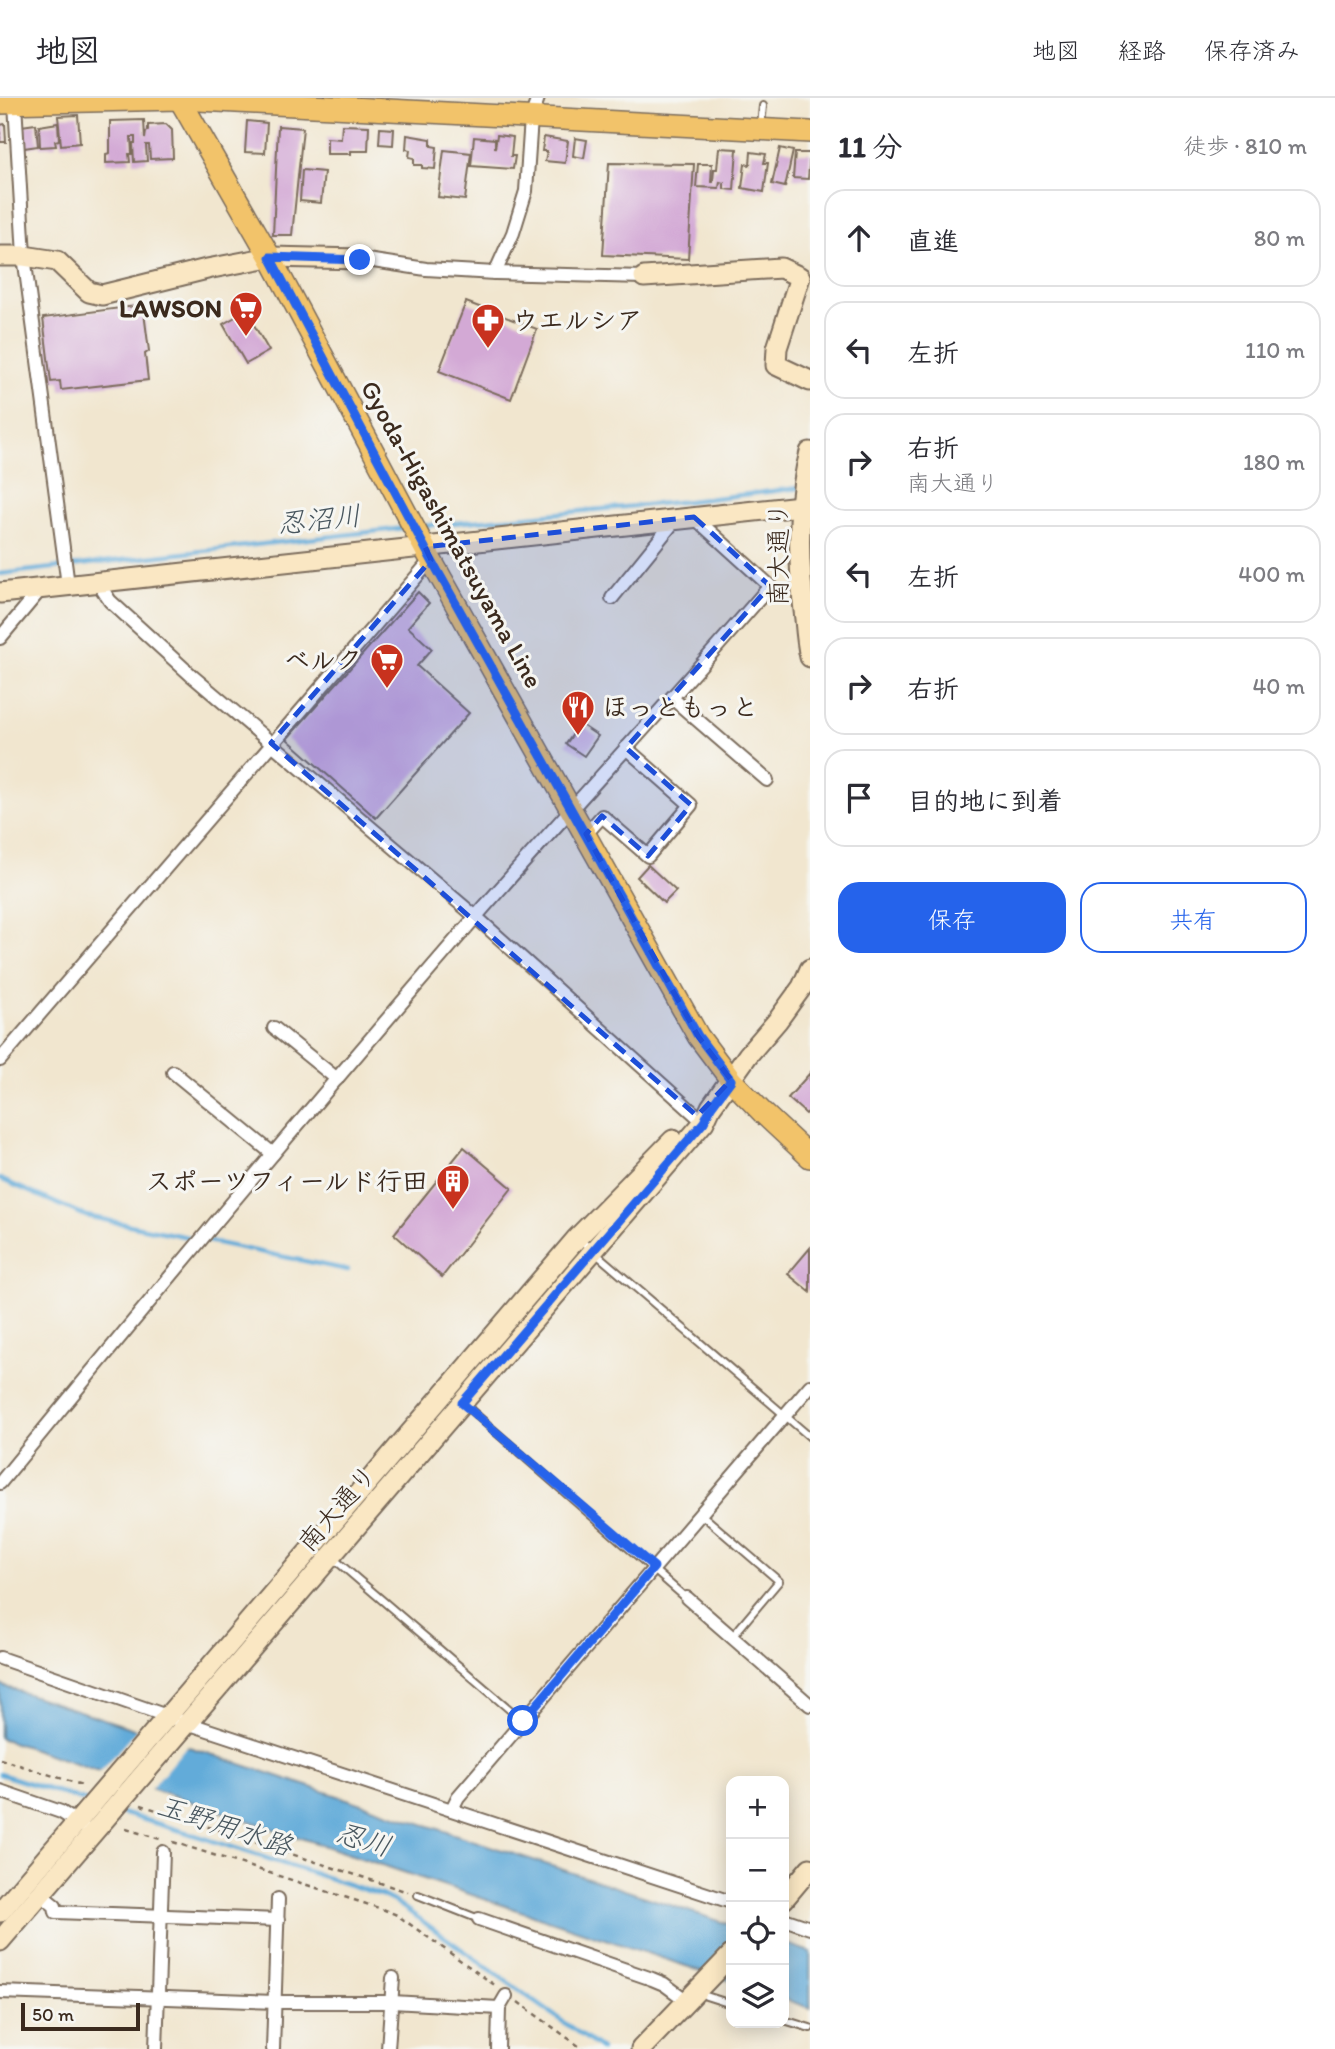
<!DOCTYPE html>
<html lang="ja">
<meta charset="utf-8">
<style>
:root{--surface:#fff;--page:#f7f7f7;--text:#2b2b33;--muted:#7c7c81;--line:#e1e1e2;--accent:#2563eb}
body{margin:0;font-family:Itim,"Klee One",sans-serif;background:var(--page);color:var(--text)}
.controls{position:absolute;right:21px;bottom:21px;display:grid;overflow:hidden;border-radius:14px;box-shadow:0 4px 18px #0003}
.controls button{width:63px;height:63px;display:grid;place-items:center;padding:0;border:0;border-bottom:2px solid var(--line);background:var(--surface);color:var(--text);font:35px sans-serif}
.scale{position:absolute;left:21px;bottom:18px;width:119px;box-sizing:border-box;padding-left:7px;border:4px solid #3b2a1e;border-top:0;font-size:19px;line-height:24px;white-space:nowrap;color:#3b2a1e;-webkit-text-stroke:5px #f6f6f2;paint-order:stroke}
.stop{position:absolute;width:21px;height:21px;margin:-16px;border:5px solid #2563eb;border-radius:50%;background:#fff}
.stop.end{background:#2563eb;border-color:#fff;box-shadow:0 2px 7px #0008}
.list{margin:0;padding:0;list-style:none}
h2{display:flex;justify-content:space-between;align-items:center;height:91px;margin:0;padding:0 28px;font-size:30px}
h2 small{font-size:23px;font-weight:400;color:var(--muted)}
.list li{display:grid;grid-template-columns:46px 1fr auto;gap:21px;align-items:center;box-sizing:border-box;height:98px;margin:0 14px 14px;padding:0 14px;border:2px solid var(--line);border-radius:21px}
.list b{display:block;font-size:26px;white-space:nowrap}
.list p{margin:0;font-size:23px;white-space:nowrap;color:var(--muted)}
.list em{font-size:23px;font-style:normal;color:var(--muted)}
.actions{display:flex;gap:14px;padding:21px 28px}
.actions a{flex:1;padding:16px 0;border:2px solid var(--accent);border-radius:21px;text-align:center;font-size:24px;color:var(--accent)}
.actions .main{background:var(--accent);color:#fff}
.icon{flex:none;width:38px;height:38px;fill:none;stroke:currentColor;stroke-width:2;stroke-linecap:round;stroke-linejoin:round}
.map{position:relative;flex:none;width:810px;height:1951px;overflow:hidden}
header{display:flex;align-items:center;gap:42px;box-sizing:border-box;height:98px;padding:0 35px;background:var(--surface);border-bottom:2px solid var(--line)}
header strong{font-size:33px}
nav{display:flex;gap:38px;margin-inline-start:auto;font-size:24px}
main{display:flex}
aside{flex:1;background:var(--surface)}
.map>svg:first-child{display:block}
.water{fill:#62abd9;stroke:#4e6a7c;stroke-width:2}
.pier{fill:#f1e6cf}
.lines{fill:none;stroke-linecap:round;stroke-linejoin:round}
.stream{stroke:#62abd9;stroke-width:4.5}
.building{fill:#d3a9d5}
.lane-casing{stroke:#7b6c5c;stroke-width:10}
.street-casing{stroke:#7b6c5c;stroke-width:16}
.secondary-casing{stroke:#7b6c5c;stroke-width:23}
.primary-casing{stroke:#7b6c5c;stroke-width:24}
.path{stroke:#7b6c5c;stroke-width:2.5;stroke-dasharray:5 5;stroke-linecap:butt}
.lane{stroke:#fff;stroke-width:6}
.street{stroke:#fff;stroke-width:12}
.secondary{stroke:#fae7c3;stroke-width:19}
.primary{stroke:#f2c36a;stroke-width:21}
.route{stroke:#2563eb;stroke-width:9}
.marked{fill:#1d4ed8;fill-opacity:0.2;stroke:#1d4ed8;stroke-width:5;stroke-dasharray:14 9;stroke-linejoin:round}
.labels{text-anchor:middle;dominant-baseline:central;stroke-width:6;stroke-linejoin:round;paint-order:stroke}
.poi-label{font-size:26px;font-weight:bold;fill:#3b2a1e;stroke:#f6f6f2;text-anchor:end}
.street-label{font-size:26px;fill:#3b2a1e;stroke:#f6f6f2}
.water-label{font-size:28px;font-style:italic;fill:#49575f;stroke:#f6f6f2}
</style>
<header>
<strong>地図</strong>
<nav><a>地図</a><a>経路</a><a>保存済み</a></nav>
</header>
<main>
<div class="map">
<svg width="810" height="1951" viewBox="0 0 810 1951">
<rect width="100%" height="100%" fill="#f6f6f2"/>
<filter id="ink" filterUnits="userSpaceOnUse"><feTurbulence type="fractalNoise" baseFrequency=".0143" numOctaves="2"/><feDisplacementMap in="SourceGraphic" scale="14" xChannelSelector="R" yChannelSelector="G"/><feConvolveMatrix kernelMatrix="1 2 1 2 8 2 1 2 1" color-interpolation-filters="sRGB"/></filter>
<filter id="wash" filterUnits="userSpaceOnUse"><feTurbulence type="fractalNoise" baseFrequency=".00686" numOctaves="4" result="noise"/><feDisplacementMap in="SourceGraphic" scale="28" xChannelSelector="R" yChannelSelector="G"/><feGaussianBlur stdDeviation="1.57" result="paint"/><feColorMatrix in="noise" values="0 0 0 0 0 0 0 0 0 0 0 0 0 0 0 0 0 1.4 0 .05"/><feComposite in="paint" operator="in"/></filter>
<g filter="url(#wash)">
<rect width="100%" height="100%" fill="#f1e6cf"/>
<g class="water">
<polygon points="0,1587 731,1827 731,1883 0,1640"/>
<polygon points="784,1845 810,1854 810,1910 784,1901"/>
</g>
<polygon class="pier" points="139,1629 189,1645 148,1694 97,1677"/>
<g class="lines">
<g class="stream">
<polyline points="421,428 689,403 799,390"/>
<polyline points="0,476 405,430"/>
<polyline points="0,1081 86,1118 348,1172"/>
<polyline points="0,1676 86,1703"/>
<polyline points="118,1714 185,1734 381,1797 397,1805 601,1951"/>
</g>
</g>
<g id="blocks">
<g class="building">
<polygon points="78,17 80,45 61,47 58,18"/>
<polygon points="144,22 145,41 146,34 148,33 148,27 166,26 172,32 173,60 150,61 149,47 146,47 147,63 134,64 133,45 135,45 135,39 131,39 132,56 129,56 130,64 106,65 106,56 110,55 110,23"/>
<polygon points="247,23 267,25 265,55 245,54"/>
<polygon points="58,25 59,42 55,43 56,48 40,49 39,28"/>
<polygon points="5,26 6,44 0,44 0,27"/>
<polygon points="36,26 38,48 24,50 21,28"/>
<polygon points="342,27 369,28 368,53 351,53 351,56 327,56 327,40 341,41"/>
<polygon points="278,28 303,30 292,137 273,137"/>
<polygon points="380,30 394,31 393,47 379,46"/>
<polygon points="407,37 431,41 431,48 437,49 435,71 422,70 422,67 414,67 414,60 409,59 410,52 406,51"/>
<polygon points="497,37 513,39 511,58 515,58 513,71 471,68 474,39 495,41 495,50"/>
<polygon points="544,39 568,43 565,65 545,63 547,53 542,53"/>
<polygon points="575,40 587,42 584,60 573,58"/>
<polygon points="719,50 737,51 734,92 724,91 724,85 720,84 719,90 696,89 698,66 712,66 711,84 713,84 714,71 717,71"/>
<polygon points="780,50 793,53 785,89 772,86"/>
<polygon points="444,52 471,55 465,102 438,99"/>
<polygon points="751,54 766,56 764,65 768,65 764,94 742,90 745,66 750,67"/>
<polygon points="795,55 810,55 808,81 793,80"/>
<polygon points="609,65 694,66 688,161 603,157"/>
<polygon points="302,72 324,74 321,105 300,103"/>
<polygon points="466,204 537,231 511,301 439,273"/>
<polygon points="143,207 149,253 145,256 148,282 61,292 60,283 51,284 43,220"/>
<polygon points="246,213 269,253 246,266 223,226"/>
<polygon points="418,494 429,505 408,529 432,551 417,568 469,615 376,720 287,641"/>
<polygon points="580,626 598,638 584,658 566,646"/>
<polygon points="648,767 676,793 664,805 637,779"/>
<polygon points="810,975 810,1012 806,1016 788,1000"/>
<polygon points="464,1049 512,1090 442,1179 394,1136"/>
<polygon points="810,1150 810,1194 788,1176"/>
</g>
</g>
</g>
<g filter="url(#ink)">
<use href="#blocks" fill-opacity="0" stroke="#7b6c5c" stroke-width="2"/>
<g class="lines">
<defs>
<g id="lane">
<polyline points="761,27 763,8"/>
<polyline points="579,1141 810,1339"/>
<polyline points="465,1307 686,1500"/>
<polyline points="701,1416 779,1483 732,1539"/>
<polyline points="333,1460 523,1623"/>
<polyline points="418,1797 479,1821"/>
<polyline points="701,1894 706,1898 731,1906"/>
<polyline points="784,1922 810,1930"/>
</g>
<g id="street">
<polyline points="15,5 24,158 68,487"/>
<polyline points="360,161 426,171 495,175 644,179"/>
<polyline points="495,175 513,135 526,93 531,20 538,0"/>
<polyline points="98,485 110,503 191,577 476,819 697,1018"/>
<polyline points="612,500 676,421"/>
<polyline points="0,540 41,491"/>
<polyline points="672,600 767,682"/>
<polyline points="586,736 602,718 648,758 691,707 626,650"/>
<polyline points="274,930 337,981"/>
<polyline points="0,962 431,462"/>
<polyline points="173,974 273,1056"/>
<path d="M 0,1385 C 157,1193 316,1003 478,816 C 574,706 675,599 770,488 L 694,419"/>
<polyline points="687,1500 810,1607"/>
<polyline points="0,1560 187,1625 731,1804"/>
<polyline points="0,1693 61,1714 83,1728"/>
<polyline points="452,1711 458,1699 810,1288"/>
<polyline points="40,1796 55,1808 56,1814 278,1822"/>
<polyline points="479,1821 652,1881 664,1886 687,1903"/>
<polyline points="784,1821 810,1830"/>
<polyline points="0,1894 276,1904 392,1904 499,1910"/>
<polyline points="156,1951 163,1754"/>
<polyline points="273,1951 278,1801"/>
<polyline points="388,1951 393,1880"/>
<polyline points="498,1951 499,1910 506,1898"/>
</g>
<g id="secondary">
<polyline points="0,158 24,158 57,163 89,194 102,197 207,171 270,159 360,161"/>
<polyline points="644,179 781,170 800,179 777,250 776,267 810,283"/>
<path d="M 810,354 C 796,407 798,467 805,521 C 806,533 807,546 810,559"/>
<polyline points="0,495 810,407"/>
<polyline points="784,1801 810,1770"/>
<polyline points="0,1814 577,1140 673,1042"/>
<polyline points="0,1843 704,1024 711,1009 748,957 778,922 802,889 810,871"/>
<polyline points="641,1951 731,1857"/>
</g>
<g id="primary">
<polyline points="179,0 270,159 431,462 698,938 731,982 763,1015 810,1059"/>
<polyline points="0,5 180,1 810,34"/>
</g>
</defs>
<use href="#lane" class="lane-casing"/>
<use href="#street" class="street-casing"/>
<use href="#secondary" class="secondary-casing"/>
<use href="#primary" class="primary-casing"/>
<g class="path">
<polyline points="0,1661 85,1688"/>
<polyline points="141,1707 408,1794"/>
<polyline points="126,1731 160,1741"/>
<polyline points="173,1744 382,1811 397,1817 496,1888"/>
<polyline points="518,1904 583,1951"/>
</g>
<use href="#lane" class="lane"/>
<use href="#street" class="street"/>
<use href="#secondary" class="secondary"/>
<use href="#primary" class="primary"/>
</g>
</g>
<g class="lines" filter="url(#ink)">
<polyline class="route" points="360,162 270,159 431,461 698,938 731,982 711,1009 704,1024 462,1305 654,1469 523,1623"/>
</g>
<path class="marked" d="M 694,419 L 770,488 L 626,650 L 691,707 L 648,758 L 602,718 L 586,736 L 698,938 L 731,982 L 697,1018 L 271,645 L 431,462 L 425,449 Z"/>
<defs>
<symbol id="supermarket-pin" viewBox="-11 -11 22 30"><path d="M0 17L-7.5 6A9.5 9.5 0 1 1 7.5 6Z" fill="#c8321e" stroke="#f6f6f2"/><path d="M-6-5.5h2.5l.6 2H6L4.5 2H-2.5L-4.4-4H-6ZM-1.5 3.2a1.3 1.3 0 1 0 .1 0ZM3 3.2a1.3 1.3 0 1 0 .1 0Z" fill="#fff"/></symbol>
<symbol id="pharmacy-pin" viewBox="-11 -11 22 30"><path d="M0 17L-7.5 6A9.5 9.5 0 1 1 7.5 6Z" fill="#c8321e" stroke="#f6f6f2"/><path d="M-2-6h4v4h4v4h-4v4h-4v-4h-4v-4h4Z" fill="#fff"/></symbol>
<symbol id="restaurant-pin" viewBox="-11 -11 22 30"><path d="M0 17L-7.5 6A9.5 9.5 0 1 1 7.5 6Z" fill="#c8321e" stroke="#f6f6f2"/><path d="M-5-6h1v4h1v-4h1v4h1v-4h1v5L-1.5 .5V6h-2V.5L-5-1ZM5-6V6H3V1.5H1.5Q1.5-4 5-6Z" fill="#fff"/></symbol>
<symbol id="building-pin" viewBox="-11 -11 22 30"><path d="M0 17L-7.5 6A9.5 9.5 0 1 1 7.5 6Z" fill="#c8321e" stroke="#f6f6f2"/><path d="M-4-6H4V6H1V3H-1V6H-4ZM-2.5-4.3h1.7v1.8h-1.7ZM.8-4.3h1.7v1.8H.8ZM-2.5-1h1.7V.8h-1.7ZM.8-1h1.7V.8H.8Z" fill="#fff"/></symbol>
</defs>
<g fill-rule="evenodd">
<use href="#supermarket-pin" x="227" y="191" width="38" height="52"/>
<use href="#pharmacy-pin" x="469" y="203" width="38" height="52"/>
<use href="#supermarket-pin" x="368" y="543" width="38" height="52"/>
<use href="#restaurant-pin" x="559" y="590" width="38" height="52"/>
<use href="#building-pin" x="434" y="1064" width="38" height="52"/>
</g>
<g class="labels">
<g class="poi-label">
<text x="222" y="210">LAWSON</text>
<text x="512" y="222" text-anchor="start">ウエルシア</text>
<text x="362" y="562">ベルク</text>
<text x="602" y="609" text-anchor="start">ほっともっと</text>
<text x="428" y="1083">スポーツフィールド行田</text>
</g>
<g class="street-label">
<text transform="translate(452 436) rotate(61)">Gyoda-Higashimatsuyama Line</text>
<text transform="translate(778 456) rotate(-90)">南大通り</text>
<text transform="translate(337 1410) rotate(-49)">南大通り</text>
</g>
<g class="water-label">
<text transform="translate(319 421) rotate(-6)">忍沼川</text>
<text transform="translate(225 1727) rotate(18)">玉野用水路</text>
<text transform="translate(364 1741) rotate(17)">忍川</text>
</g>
</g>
</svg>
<div class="controls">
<button>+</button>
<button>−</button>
<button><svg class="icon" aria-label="locate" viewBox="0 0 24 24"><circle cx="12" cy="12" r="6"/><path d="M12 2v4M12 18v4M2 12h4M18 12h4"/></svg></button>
<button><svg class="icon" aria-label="layers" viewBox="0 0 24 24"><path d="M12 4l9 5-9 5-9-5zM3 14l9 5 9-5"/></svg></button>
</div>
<div class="scale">50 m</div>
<div class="stop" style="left:523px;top:1623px"></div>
<div class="stop end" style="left:360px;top:162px"></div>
</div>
<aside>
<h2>11 分<small>徒歩 · 810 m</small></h2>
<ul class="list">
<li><svg class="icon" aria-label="ahead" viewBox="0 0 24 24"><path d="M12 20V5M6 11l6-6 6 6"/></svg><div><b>直進</b></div><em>80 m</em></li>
<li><svg class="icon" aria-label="left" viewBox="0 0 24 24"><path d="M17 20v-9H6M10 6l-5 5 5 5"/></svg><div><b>左折</b></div><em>110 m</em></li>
<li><svg class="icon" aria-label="right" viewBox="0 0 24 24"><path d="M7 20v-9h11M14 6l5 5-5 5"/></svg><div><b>右折</b><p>南大通り</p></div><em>180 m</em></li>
<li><svg class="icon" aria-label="left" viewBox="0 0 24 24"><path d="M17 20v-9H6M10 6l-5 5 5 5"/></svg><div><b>左折</b></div><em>400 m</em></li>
<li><svg class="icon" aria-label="right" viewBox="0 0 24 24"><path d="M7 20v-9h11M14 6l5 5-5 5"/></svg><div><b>右折</b></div><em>40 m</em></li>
<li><svg class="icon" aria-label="arrive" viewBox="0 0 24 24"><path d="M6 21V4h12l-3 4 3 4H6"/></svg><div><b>目的地に到着</b></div></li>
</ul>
<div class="actions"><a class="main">保存</a><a>共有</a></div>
</aside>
</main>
